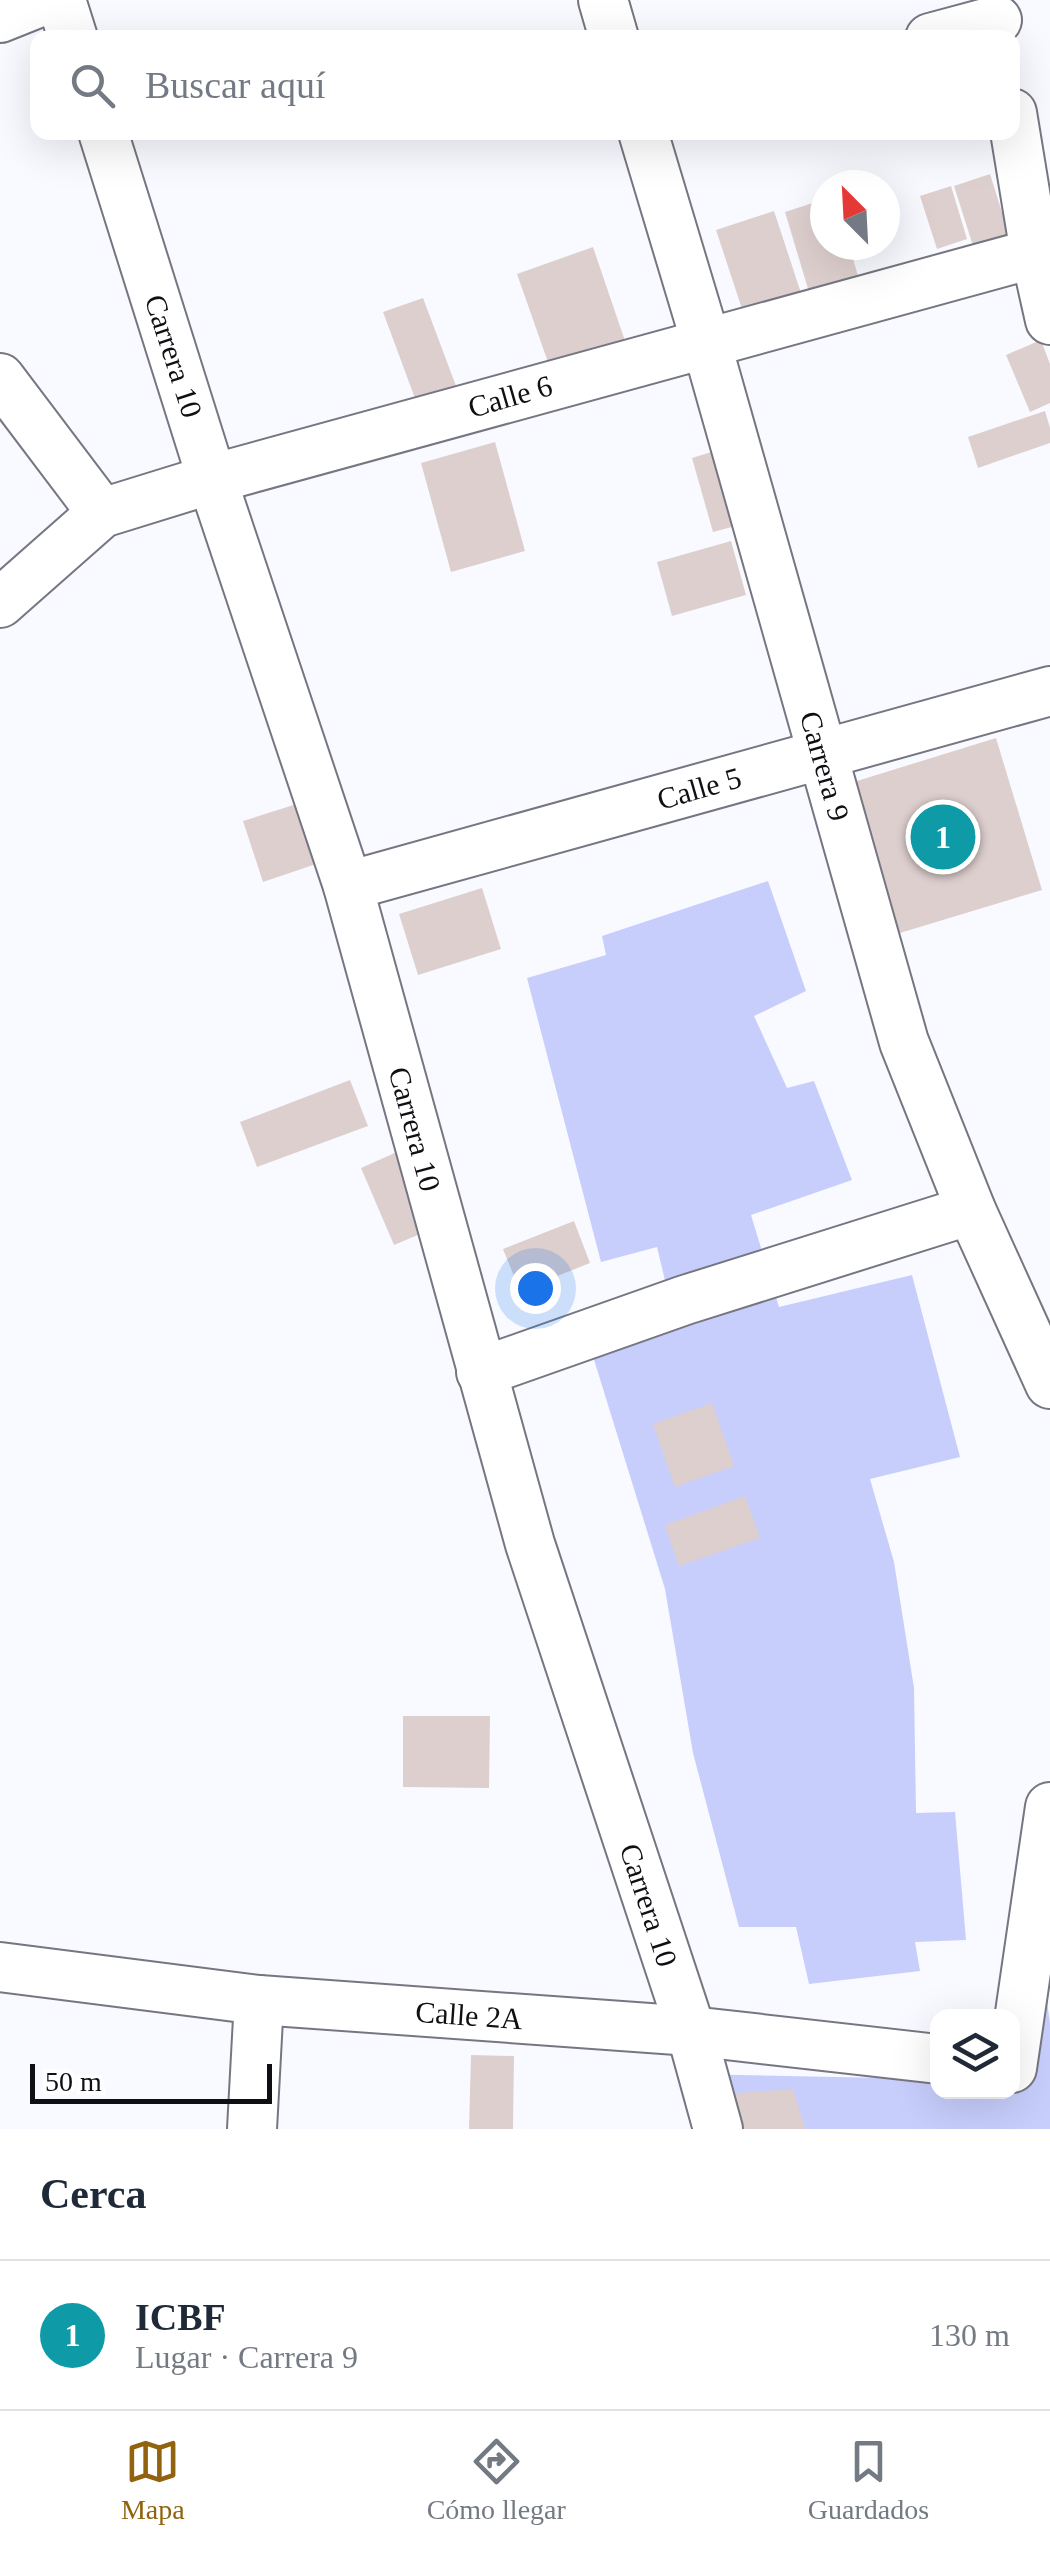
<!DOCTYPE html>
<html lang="es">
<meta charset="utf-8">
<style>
:root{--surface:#fff;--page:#f2f2f3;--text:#1f2937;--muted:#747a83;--line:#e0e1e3;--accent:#91630f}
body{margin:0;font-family:Georgia,serif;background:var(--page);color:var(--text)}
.controls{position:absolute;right:30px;bottom:30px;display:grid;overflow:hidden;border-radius:20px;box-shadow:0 10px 40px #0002}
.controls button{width:90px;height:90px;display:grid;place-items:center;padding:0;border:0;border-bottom:2px solid var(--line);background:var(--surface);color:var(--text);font:50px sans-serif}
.compass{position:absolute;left:810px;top:170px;width:90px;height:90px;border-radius:50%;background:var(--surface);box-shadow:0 10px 40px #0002;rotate:336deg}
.scale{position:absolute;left:30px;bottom:25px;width:242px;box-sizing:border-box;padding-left:10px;border:5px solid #0f1013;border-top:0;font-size:28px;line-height:35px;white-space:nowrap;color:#0f1013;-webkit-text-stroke:8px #fff;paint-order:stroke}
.you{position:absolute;left:535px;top:1288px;width:35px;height:35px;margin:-25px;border:8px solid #fff;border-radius:50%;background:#1a73e8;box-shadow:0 0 0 15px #1a73e833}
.badge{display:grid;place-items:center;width:65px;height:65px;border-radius:50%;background:var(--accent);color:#fff;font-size:32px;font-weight:700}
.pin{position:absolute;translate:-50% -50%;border:5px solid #fff;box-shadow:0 2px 10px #0006}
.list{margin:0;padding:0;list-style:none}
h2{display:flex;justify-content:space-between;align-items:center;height:130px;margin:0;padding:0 40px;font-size:42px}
h2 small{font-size:32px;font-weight:400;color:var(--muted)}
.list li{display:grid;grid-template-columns:65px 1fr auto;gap:30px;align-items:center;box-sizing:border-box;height:150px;padding:0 40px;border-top:2px solid var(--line)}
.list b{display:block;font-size:38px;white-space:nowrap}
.list p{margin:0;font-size:32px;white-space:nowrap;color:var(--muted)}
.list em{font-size:32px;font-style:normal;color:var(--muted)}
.icon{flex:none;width:55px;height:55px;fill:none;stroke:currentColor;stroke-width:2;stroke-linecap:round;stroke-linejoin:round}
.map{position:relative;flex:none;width:1050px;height:2129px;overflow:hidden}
.search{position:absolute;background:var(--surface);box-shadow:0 10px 40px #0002;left:30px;right:30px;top:30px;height:110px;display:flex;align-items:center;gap:25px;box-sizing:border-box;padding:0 35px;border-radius:20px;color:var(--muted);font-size:38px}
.sheet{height:280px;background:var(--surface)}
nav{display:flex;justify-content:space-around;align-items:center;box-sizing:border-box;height:140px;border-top:2px solid var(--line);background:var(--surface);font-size:28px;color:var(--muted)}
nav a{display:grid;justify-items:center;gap:5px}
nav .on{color:var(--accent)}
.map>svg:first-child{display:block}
.green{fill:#c7cefc}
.building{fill:#ddcfce}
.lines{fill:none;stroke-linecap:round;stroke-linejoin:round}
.minor-casing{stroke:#757681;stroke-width:52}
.minor{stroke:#fff;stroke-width:48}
.labels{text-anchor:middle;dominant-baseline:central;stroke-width:10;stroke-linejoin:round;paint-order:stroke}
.street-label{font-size:30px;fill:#0f1013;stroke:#fff}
</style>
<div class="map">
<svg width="1050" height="2129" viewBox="0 0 1050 2129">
<rect width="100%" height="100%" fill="#f9faff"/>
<g class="green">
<polygon points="768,881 806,991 754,1016 787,1088 814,1081 852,1180 751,1215 779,1307 912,1275 960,1457 870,1479 894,1562 914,1688 916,1813 955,1812 966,1940 915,1942 920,1971 809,1984 796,1927 739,1927 693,1753 665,1589 591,1350 673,1314 657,1247 601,1262 527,978 606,955 602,936"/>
<polygon points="1038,1937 1050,2023 1050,2129 709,2129 692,2074 937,2079 938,2092 1012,2092"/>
</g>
<g class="building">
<polygon points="990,174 1010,238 974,249 954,186"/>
<polygon points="951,186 967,239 937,249 920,196"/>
<polygon points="825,199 825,245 849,245 858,276 809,292 785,212"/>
<polygon points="774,211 801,293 743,312 716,230"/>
<polygon points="593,247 625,341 550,368 517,274"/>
<polygon points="423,298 456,386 416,401 383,312"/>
<polygon points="1041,340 1050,364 1050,403 1030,412 1006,355"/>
<polygon points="1045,411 1050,428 1050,443 978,468 968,437"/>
<polygon points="495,442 525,551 451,572 421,463"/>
<polygon points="721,449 743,524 713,532 692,458"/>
<polygon points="731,541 746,595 672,616 657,562"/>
<polygon points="996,738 1042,890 890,936 844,785"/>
<polygon points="303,802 322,862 263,882 243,821"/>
<polygon points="482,888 501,949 418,975 399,914"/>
<polygon points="350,1080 368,1126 257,1167 240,1122"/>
<polygon points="399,1151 432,1229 394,1245 361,1168"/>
<polygon points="574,1221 590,1263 520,1291 503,1249"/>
<polygon points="712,1403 734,1466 675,1487 653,1424"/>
<polygon points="745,1496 760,1538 679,1566 665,1525"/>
<polygon points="403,1716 490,1716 489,1788 403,1787"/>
<polygon points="471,2055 514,2056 513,2129 469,2129"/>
<polygon points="793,2089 805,2129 722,2129 711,2095"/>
</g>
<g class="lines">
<defs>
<g id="minor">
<polyline points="61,0 73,38"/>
<polyline points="603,0 614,38"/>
<polyline points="0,18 45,0"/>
<polyline points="930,38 997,20"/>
<polyline points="1012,113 1035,253 1050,320"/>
<polyline points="103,132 212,479 348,886 530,1544 691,2031 718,2129"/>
<polyline points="643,132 706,342 904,1042 971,1210 1050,1384"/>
<polyline points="0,378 102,513"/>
<polyline points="0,603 102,513 212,479 1050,249"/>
<polyline points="348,886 1050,691"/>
<polyline points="481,1372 685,1300 971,1210"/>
<polyline points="0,1967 259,2000 691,2031 938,2059"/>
<polyline points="1012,2068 1050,1807"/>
<polyline points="252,2129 259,2000"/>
</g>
</defs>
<use href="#minor" class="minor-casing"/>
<use href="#minor" class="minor"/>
</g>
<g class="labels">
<g class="street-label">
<text transform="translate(174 356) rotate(72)">Carrera 10</text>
<text transform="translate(510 396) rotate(-16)">Calle 6</text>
<text transform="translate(825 766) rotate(74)">Carrera 9</text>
<text transform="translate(699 788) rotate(-16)">Calle 5</text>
<text transform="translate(415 1129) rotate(75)">Carrera 10</text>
<text transform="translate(649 1905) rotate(72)">Carrera 10</text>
<text transform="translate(469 2015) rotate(4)">Calle 2A</text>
</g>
</g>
</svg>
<div class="controls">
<button><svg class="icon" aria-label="layers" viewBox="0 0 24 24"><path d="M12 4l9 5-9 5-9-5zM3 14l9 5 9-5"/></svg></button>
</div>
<svg class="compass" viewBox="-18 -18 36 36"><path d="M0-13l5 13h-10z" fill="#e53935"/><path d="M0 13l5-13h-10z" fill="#747a83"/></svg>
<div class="scale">50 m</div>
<div class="you"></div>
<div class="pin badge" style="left:943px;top:837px;background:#0f9aa8">1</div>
<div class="search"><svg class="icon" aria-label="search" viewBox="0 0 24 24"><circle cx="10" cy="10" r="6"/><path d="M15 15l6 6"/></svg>Buscar aquí</div>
</div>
<section class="sheet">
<h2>Cerca<small></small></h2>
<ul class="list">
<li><span class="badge" style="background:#0f9aa8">1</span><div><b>ICBF</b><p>Lugar · Carrera 9</p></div><em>130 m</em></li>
</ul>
</section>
<nav>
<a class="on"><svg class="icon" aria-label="map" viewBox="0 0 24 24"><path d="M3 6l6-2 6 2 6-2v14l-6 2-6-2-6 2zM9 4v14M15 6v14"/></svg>Mapa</a>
<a><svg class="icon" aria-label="directions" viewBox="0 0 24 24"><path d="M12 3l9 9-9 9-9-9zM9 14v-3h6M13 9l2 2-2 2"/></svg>Cómo llegar</a>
<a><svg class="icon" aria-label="saved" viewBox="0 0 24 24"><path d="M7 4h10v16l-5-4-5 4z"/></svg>Guardados</a>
</nav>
